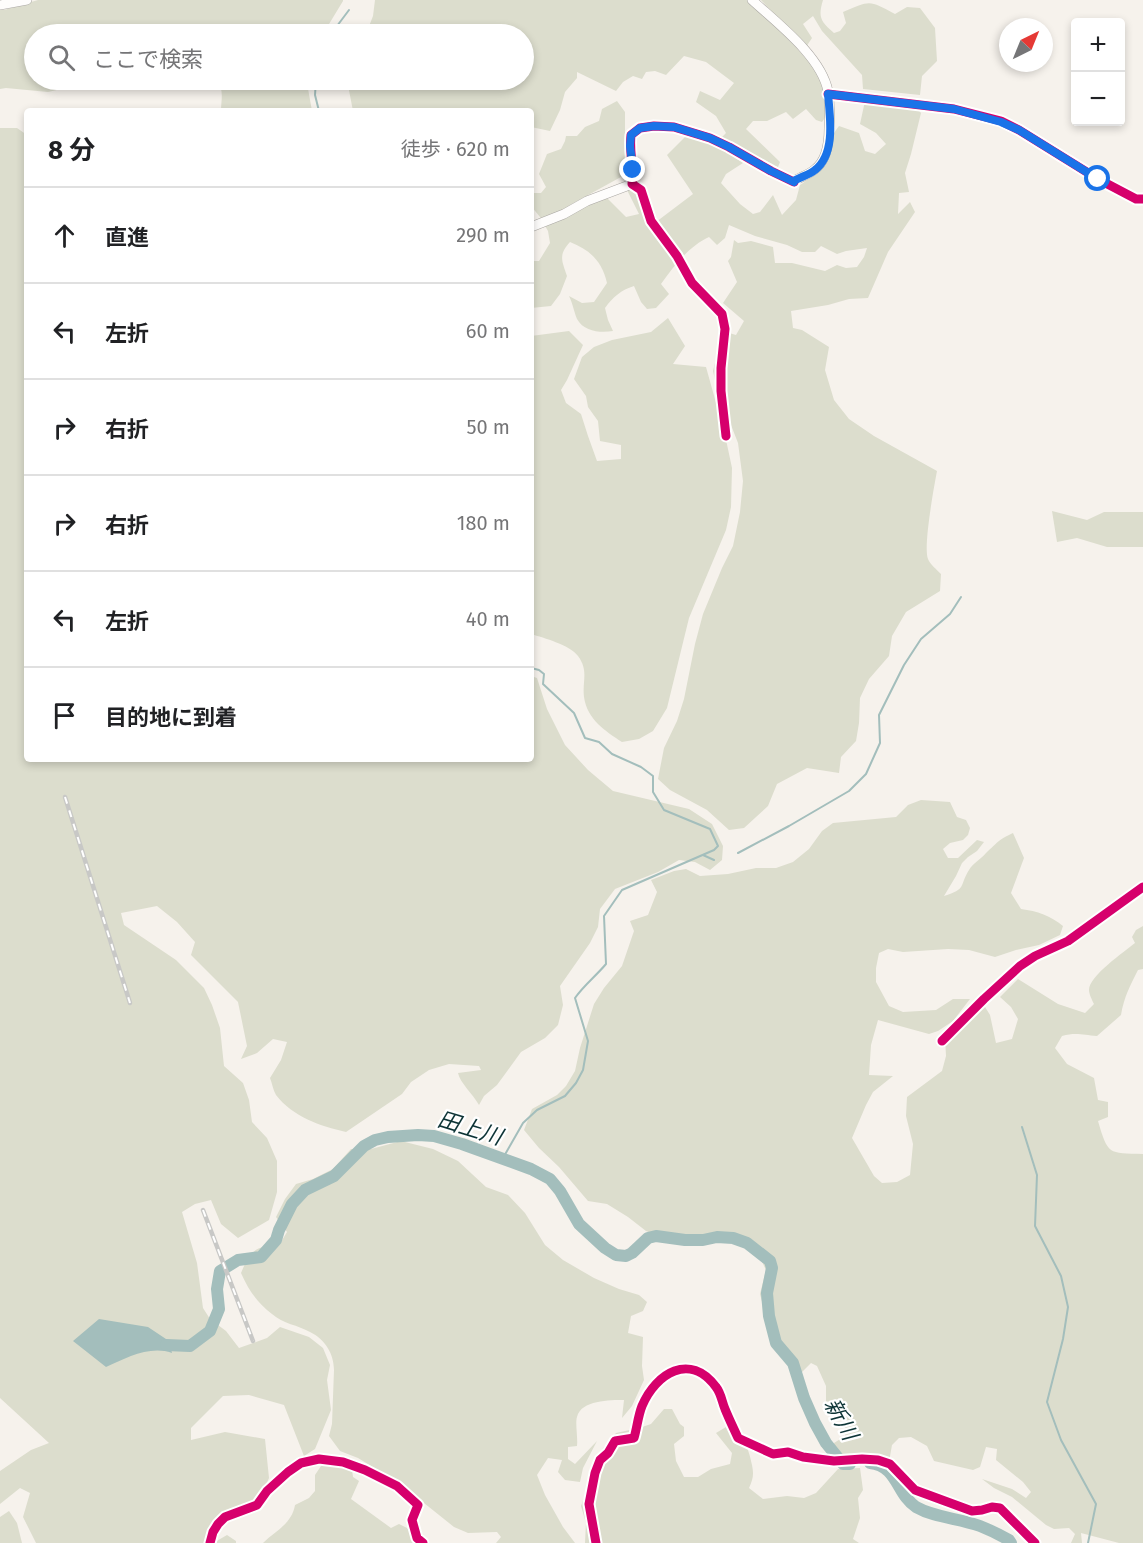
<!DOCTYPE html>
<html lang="ja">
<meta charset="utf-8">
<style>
:root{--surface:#fff;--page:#f6f6f6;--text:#202124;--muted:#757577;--line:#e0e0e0}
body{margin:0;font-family:"Fira Sans","Noto Sans JP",sans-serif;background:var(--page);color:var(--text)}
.controls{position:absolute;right:18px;top:18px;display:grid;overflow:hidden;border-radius:6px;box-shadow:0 3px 9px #0003}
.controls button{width:54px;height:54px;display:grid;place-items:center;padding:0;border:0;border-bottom:2px solid var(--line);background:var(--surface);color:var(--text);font:30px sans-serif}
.compass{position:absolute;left:999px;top:18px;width:54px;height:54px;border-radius:50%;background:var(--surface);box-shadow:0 3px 9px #0003;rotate:43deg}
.stop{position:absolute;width:18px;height:18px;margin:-14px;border:4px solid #1a73e8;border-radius:50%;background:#fff}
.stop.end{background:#1a73e8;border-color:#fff;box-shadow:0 2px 6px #0008}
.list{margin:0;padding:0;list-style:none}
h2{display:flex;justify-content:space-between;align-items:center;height:78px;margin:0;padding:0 24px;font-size:26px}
h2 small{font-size:20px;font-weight:400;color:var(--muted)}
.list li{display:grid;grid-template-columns:39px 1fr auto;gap:18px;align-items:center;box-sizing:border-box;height:96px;padding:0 24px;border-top:2px solid var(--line)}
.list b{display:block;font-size:22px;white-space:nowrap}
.list em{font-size:20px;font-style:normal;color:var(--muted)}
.icon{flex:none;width:33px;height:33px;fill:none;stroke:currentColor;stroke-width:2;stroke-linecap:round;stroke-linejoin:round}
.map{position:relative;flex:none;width:1143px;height:1543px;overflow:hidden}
.search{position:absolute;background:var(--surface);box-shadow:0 3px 9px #0003;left:24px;top:24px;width:510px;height:66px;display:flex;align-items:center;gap:15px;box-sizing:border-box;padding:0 21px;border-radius:33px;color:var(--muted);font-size:22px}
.panel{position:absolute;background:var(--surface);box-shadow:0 3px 9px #0003;left:24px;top:108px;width:510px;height:654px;border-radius:6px}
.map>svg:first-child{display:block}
.green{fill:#dcddcd}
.water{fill:#a3bebc}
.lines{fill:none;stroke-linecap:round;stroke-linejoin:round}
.stream{stroke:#a3bebc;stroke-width:2}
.river{stroke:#a3bebc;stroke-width:12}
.minor-casing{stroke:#aaa7a3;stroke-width:10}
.minor{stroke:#fefdfc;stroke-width:9}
.rail-casing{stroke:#c8c8c6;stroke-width:4.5}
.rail{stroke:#fff;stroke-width:2;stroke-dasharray:7;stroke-linecap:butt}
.cycleway-casing{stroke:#fff;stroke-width:13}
.cycleway{stroke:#d6006c;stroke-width:9}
.route{stroke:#1a73e8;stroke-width:8}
.labels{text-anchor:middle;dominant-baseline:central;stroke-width:4.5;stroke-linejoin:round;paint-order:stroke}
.water-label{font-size:22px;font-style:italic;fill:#0d3436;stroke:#fff}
</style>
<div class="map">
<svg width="1143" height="1543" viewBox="0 0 1143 1543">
<rect width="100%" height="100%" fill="#f6f2ec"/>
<g class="green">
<polygon points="38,0 343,0 343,1 323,34 34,34 34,80 89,80 83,84 48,92 6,88 0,89 0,9 4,10"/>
<path d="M 375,0 L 755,0 C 766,13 776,26 788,39 C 799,51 814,65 821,78 C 828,90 831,112 822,122 L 816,120 L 806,109 L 793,119 L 786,112 L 767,121 L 753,121 L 746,129 L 780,162 L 778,167 L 721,138 L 726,133 L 716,116 L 696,102 L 700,91 L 720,100 L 734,83 L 706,62 L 684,56 L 666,75 L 655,71 L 646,72 L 642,79 L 633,76 L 623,82 L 616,91 L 577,72 L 577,78 L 565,92 L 560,110 L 550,131 L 531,127 L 531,111 L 353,111 L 347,80 L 524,80 L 524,34 L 366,34 L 373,16 Z"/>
<path d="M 761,0 L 823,0 C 818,17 820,21 834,33 L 840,31 L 846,23 L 843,12 C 871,0 869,0 895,14 L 907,7 L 920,8 L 935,28 L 937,61 L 922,76 L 920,95 L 863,89 L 862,75 L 822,31 L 813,16 L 803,24 L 812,38 L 804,50 L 788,29 Z"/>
<path d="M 215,80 L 308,80 L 307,83 L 312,111 L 221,111 C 221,100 225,87 215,80 Z"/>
<path d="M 617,101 L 625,112 L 625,141 L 630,172 L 570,205 L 573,213 L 606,197 L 626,217 L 639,214 L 624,184 L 632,179 L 656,222 L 693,194 L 667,155 L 688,134 L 714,144 L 743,163 L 726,174 L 721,183 L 740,204 L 753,214 L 760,212 L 773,195 L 782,215 L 796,200 L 800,185 C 808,180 819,171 823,161 C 829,147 829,138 839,126 L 859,133 L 865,151 L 875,154 L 886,144 L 876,133 L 860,124 L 865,101 L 912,103 L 921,113 L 911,154 L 905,173 L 909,192 L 899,193 L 898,214 L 910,202 L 915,212 L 888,252 L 868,298 L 849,299 L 828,305 L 791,311 L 793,328 L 802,330 L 829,347 L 825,370 L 834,400 L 849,419 L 874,436 L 937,471 C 934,487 923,547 928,559 C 930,564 937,570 941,574 L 940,591 L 906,612 L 892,636 L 889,656 L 869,679 L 860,698 L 859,723 L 856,741 L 841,757 L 839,773 L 807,768 L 777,784 L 768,806 L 744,828 L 729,830 L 707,810 L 670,790 L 658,779 L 664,748 L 677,721 L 684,699 L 695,644 L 703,614 L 722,568 L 733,546 L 740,512 L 743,481 L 738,443 L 717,389 L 713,371 L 718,351 L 719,330 L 736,335 L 744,321 L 723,303 L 737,282 L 728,261 L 731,257 L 734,240 L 738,243 L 751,241 L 773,247 L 775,263 L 792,263 L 825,271 L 837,265 L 846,268 L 857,267 L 864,257 L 867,248 L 846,251 L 837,254 L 821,246 L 815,252 L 802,252 L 787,245 L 755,236 L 729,225 L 725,238 L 717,245 L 709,237 C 689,246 674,266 661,284 L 669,294 L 656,308 L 647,309 L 641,302 L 634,286 C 621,290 613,297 605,308 L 608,320 L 613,331 C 601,333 584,332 577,319 C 574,312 573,304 569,296 L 582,303 L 594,302 L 607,283 C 602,261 590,250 570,242 C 558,255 562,261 567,276 L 560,294 L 551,306 L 531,308 L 531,261 L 539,261 L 550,243 L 548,231 L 540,217 L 531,206 L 531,190 L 533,193 L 541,193 L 546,187 L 539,174 L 547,154 L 561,149 L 565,141 L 566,136 L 577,136 L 585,127 L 599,121 L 602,109 Z"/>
<path d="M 0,128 L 17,128 L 27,135 L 27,759 L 531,759 L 531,676 L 537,678 L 547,709 L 565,745 L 588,770 L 613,791 L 689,809 L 712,824 L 723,846 L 722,860 L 710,870 L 695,862 L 679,860 L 658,872 L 615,889 L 600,909 L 598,927 L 590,943 L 560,986 L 563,1005 L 558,1025 L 545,1038 L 521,1052 L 497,1085 L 484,1096 L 479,1105 C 473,1094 460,1083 458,1073 L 481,1070 L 479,1066 L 449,1064 L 429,1070 L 411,1082 L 402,1094 L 346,1132 C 320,1126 293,1117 276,1095 C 273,1090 272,1083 270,1078 L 281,1060 L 287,1042 L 273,1039 L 257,1053 L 241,1059 L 247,1046 L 238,1002 L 191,955 L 195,942 L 177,922 L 157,906 L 121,913 L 124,925 L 176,960 L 204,988 L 212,1005 L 220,1028 L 224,1066 L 243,1083 L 249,1100 L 252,1122 L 267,1138 L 277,1161 L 277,1192 L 269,1220 L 238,1238 L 221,1224 L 211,1200 L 195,1204 L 182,1212 L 197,1263 L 203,1308 L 210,1319 L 226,1331 L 239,1348 L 267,1338 L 280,1327 L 309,1337 L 323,1348 L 330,1365 L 327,1380 L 331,1410 L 315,1449 L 304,1456 L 284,1405 L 249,1395 L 223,1396 L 191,1428 L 191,1440 L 225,1432 L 265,1439 L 269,1478 L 257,1505 L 230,1514 L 212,1531 L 215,1542 L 227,1535 L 236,1541 L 236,1543 L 36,1543 L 23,1517 L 30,1493 L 20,1488 L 0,1504 L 0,1471 L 31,1450 L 49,1443 L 0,1398 Z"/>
<path d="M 668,318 L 685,346 L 673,364 L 706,367 L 725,435 L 732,468 L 731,507 L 726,530 L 689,618 L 667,708 L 653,731 L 639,739 L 622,742 C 605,731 587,719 584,697 C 582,681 589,671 578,656 C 570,645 544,638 531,634 L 531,336 L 569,331 L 583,345 L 567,380 L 561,390 L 566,403 L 581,414 L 588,436 L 597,461 L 621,459 L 621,445 L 600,441 L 598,421 L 588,407 L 586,396 L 574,379 L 582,357 L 594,347 L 612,340 L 651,332 Z"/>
<polygon points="1052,511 1087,520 1104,512 1143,512 1143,547 1107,547 1077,538 1057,542"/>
<path d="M 921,800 L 950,802 L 957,817 L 966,820 L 970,828 L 968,835 L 963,840 L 950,843 L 943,849 L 948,858 L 958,858 L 977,840 L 984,842 L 977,851 L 968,857 L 962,863 L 956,876 L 944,896 C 967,889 959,886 969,870 C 973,863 981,859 986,853 C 998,842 998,840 1013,833 L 1024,858 L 1011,893 L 1021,909 C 1037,911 1051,916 1063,926 L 1060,935 L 1039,945 L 1016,950 L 995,957 L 969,950 L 948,949 L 903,952 L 888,949 L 879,953 L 876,968 L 876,982 L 889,1006 L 903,1012 L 936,1010 L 953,999 L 970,999 L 953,1021 L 938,1031 L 929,1034 L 878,1020 L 871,1045 L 869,1075 L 893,1076 L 873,1092 L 866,1105 L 852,1138 L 874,1176 L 882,1183 L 897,1182 L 910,1175 L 913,1144 L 906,1116 L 907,1097 L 942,1071 L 946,1056 L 945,1037 L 982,1002 L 990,1015 L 996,1043 L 1012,1039 L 1018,1019 L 1011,1007 L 1000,997 L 1018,979 L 1058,1004 L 1085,1013 L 1094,1004 C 1092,1000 1089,994 1089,990 C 1089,976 1124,952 1135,943 L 1132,937 L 1136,930 L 1143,926 L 1143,969 L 1138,970 C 1130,986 1124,997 1121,1015 L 1097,1036 C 1083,1035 1076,1032 1062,1036 L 1055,1048 L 1067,1064 L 1094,1078 L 1098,1100 L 1108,1102 L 1108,1117 L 1098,1121 C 1108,1155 1108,1153 1143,1154 L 1143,1543 L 1119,1543 L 1081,1533 L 1082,1543 L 1071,1543 L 1075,1534 L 1069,1528 L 1054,1529 L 1046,1525 L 1012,1497 L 994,1488 L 982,1479 L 1012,1489 L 1026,1498 L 1031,1492 L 1023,1482 L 996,1460 L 997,1449 L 986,1447 L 980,1467 L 973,1470 L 934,1461 L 927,1446 L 911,1437 L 899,1438 L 892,1445 L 889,1462 L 844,1461 L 835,1456 L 834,1443 L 845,1436 L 845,1428 L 836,1404 L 826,1401 L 826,1386 L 817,1366 L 811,1363 L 798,1376 L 790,1362 L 773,1344 L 760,1294 L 766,1270 L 753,1243 L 743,1236 L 725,1232 L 677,1241 L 666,1240 L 646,1231 L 628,1217 L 607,1204 L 588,1201 L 559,1167 L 539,1148 L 524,1130 L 532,1109 L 557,1095 L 566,1086 L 575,1071 L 580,1048 L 594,1004 L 604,988 L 622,966 L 634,931 L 630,921 L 648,915 L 657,892 L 651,880 L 674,871 L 686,869 L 700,876 L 728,874 L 756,868 L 776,868 L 793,862 L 809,849 L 822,831 L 833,823 L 896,817 L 908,805 Z"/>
<path d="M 401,1141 L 433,1149 L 458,1161 L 486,1187 L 508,1195 L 525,1213 L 545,1245 L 563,1260 L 594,1278 L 619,1289 L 639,1295 L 647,1302 L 643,1311 L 631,1316 L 628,1333 L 643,1337 L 642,1366 L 644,1380 L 632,1406 L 622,1418 L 624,1400 C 610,1400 581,1400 577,1417 C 575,1423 578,1438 577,1446 L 568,1447 L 568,1459 L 575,1464 L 597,1441 L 583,1468 L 580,1482 L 565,1480 L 558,1472 L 562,1460 L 548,1458 L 537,1475 L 545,1495 L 563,1527 L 575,1543 L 496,1543 L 501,1537 L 497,1532 L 468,1533 L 454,1527 L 409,1491 L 386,1475 L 358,1458 L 340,1451 L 329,1436 L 332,1424 L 334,1370 C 334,1354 325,1339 310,1332 C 298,1325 283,1324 272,1314 C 257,1302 249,1291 241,1273 C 252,1247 255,1249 281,1242 L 287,1232 L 276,1217 L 285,1199 L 296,1184 L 313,1179 L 333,1169 L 351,1149 L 371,1149 Z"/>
<path d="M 664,1409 L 672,1409 L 680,1424 L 684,1427 L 684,1436 L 674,1444 L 676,1461 L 684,1477 L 698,1477 L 711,1469 L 730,1464 L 732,1453 L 716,1433 L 726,1427 C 744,1438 748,1445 752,1465 C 754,1475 753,1479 749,1488 L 763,1499 L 787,1496 L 804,1498 L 816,1493 L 838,1469 L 860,1468 L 863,1490 L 858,1498 L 860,1518 L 853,1539 L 859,1543 L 585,1543 L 586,1523 L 581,1506 L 591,1480 L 595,1461 L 604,1447 L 616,1433 L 639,1428 L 651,1424 Z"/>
<path d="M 325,1460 L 351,1463 L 353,1477 L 359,1481 L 351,1499 L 391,1528 L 399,1524 L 407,1528 L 414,1537 L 430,1543 L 263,1543 C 275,1531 292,1524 295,1505 L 309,1498 L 315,1491 L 315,1475 Z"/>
<polygon points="9,1511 17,1523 22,1543 0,1543 0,1517"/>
</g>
<path class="water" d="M 99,1319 L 148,1327 L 169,1341 L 172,1353 C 150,1345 126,1358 106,1367 L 73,1341 Z"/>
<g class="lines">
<g class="stream">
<polyline points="334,34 337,26 349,10"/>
<polyline points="316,80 315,95 319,111"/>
<polyline points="738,853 789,826 849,791 866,774 880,743 879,715 904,665 921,639 950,614 961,597"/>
<polyline points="703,855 714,860"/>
<polyline points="1022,1127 1037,1175 1035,1226 1061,1276 1068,1307 1063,1339 1047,1402 1061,1440 1096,1504 1088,1543"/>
<path d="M 503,1158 L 523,1123 L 537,1110 L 565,1096 L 576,1083 L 583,1070 L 588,1041 L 575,998 C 584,985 596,976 606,964 L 604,916 L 622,890 L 714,850 L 718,846 L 710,829 L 664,810 L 653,792 L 653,776 L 641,767 L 612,754 L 599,742 L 585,738 L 574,713 L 543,684 L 544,674 L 539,670 L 531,668"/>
</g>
<g class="river">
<polyline points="166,1345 190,1346 210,1331 219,1309 217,1289 220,1271 238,1260 261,1257 276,1240 279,1230 292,1204 305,1190 334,1176 364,1146 375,1140 388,1137 418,1135 434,1136 462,1144 531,1169 550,1179 560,1191 579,1224 605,1248 616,1255 626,1256 632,1253 648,1238 656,1236 685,1240 703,1240 717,1237 733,1238 747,1243 770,1261 772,1268 767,1293 769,1316 776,1343 793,1363 804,1398 815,1423 826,1443 843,1464 850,1464"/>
<path d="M 870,1463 C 898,1466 896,1494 916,1507 C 935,1518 959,1518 980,1526 C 990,1530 1000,1535 1009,1540 L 1011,1543"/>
</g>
<defs>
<g id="minor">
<path d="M 752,0 C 777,23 821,56 828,91 C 830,103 830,116 829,128 C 829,143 827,161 814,170 C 808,175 800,177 794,181 L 794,182"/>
<polyline points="0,5 27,0"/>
<polyline points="828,94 954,109 1001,121 1019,130 1098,179 1136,199 1143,199"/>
<polyline points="531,227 564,214 587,201 632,184"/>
<path d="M 726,436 L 721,391 L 721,368 L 725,329 L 722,314 L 692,283 L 677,256 L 651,221 L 641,190 L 632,184 C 634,167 629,152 631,135 L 640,128 L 654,126 L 674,127 L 710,138 L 729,147 L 771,171 L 794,182"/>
<polyline points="942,1041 984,999 1020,966 1035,956 1068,941 1143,887"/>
<polyline points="210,1543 213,1532 218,1524 225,1517 257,1505 267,1491 288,1472 301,1463 319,1459 343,1462 365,1470 397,1486 418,1505 412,1520 417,1538 423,1543"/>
<path d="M 596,1543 L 589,1504 L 595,1473 L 600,1460 L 608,1453 L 615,1441 L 634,1438 C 637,1428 638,1416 642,1406 C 656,1373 690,1352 716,1387 C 721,1393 722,1402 725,1409 C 729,1419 734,1429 738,1438 L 773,1454 L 788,1452 L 803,1457 L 834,1461 L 862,1459 L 878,1460 L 890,1464 L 915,1490 L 972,1511 L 982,1510 L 992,1507 L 1000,1508 L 1035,1543"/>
</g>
</defs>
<use href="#minor" class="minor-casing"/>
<use href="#minor" class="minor"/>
<defs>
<g id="rail">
<polyline points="65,797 130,1003"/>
<polyline points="203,1210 253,1341"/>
</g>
</defs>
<use href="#rail" class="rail-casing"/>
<use href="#rail" class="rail"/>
<defs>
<g id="cycleway">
<polyline points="828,94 954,109 1001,121 1019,130 1098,179 1136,199 1143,199"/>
<path d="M 726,436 L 721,391 L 721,368 L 725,329 L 722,314 L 692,283 L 677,256 L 651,221 L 641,190 L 632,184 C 634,167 629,152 631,135 L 640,128 L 654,126 L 674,127 L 710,138 L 729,147 L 771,171 L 794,182"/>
<polyline points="942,1041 984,999 1020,966 1035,956 1068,941 1143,887"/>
<polyline points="210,1543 213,1532 218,1524 225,1517 257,1505 267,1491 288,1472 301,1463 319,1459 343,1462 365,1470 397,1486 418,1505 412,1520 417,1538 423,1543"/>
<path d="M 596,1543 L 589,1504 L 595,1473 L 600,1460 L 608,1453 L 615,1441 L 634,1438 C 637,1428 638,1416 642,1406 C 656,1373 690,1352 716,1387 C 721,1393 722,1402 725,1409 C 729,1419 734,1429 738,1438 L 773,1454 L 788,1452 L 803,1457 L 834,1461 L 862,1459 L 878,1460 L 890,1464 L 915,1490 L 972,1511 L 982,1510 L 992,1507 L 1000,1508 L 1035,1543"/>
</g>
</defs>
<use href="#cycleway" class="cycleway-casing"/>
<use href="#cycleway" class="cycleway"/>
</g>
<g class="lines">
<path class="route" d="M 633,170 L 630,146 L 631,135 L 640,128 L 654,126 L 674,127 L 710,138 L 729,147 L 771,171 L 794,182 L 794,181 C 800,177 809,175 815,170 C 836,154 830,117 828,94 L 954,109 L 1001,122 L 1019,130 L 1098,179"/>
</g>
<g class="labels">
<g class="water-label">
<text transform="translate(470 1128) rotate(17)">田上川</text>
<text transform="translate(841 1419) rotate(61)">新川</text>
</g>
</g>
</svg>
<div class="controls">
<button>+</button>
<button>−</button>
</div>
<svg class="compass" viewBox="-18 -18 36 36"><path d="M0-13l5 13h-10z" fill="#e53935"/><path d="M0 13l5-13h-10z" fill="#757577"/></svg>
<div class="stop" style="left:1098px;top:179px"></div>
<div class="stop end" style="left:633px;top:170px"></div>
<div class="search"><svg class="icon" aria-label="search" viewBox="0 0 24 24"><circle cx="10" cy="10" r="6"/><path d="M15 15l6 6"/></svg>ここで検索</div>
<section class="panel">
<h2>8 分<small>徒歩 · 620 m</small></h2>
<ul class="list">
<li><svg class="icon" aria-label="ahead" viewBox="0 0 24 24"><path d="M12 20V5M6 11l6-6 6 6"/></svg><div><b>直進</b></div><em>290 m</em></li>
<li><svg class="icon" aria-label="left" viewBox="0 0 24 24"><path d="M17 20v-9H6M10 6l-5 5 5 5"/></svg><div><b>左折</b></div><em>60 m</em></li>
<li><svg class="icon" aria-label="right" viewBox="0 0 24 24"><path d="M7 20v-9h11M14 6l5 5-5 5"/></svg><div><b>右折</b></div><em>50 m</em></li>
<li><svg class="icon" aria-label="right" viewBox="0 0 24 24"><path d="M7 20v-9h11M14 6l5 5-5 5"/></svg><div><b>右折</b></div><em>180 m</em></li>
<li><svg class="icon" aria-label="left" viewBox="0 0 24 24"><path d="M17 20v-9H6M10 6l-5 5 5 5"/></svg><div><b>左折</b></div><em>40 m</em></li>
<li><svg class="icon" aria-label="arrive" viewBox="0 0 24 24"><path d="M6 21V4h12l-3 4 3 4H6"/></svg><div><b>目的地に到着</b></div></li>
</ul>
</section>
</div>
